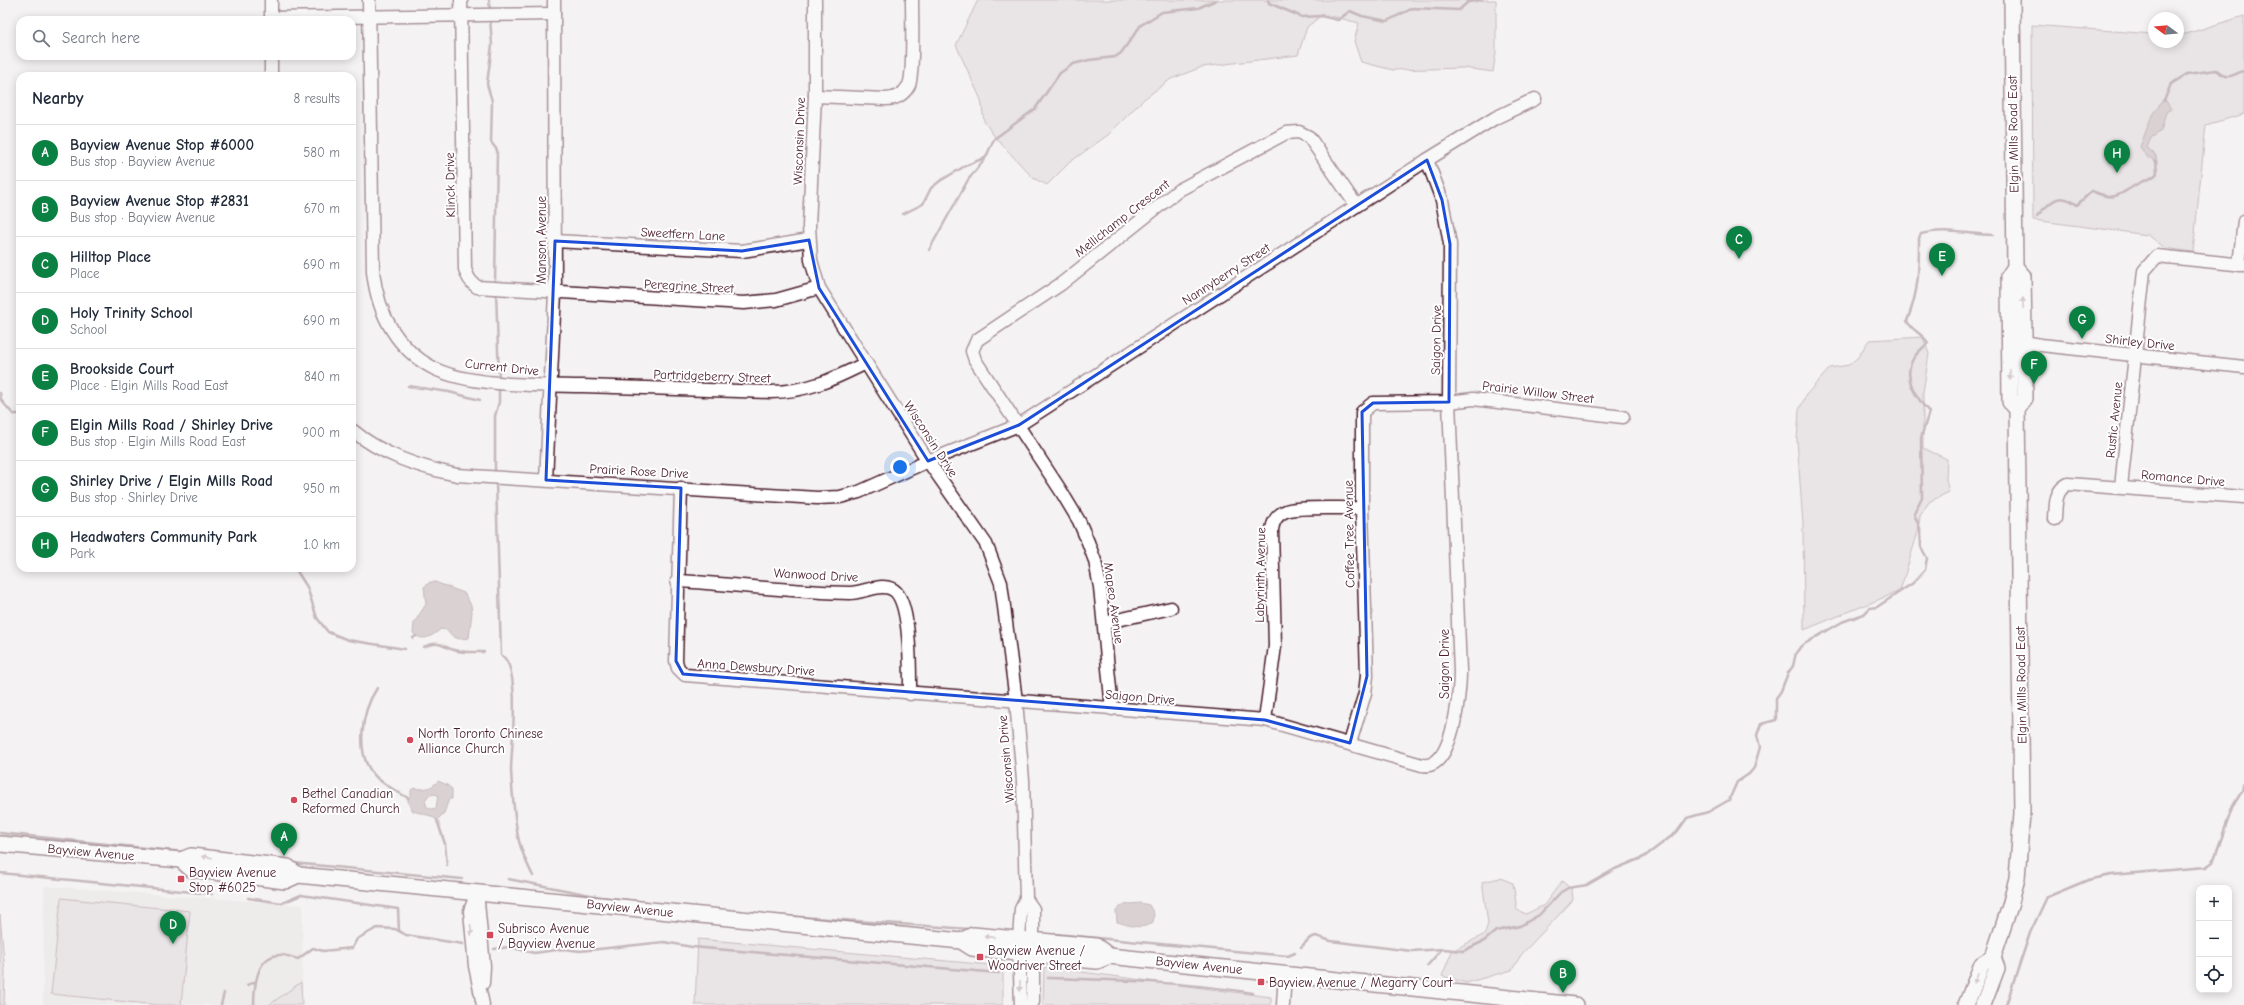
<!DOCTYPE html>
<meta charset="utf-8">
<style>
:root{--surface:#fff;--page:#f6f6f7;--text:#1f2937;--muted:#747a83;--line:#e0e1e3;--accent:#0b8043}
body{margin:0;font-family:"Comic Neue",sans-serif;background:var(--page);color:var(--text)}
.controls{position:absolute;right:12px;bottom:12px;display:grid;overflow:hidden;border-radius:8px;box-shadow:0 2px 10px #0003}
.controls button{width:36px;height:36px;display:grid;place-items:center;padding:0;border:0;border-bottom:1px solid var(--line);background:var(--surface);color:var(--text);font:20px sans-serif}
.compass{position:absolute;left:2148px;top:12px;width:36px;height:36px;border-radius:50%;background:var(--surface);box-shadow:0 2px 10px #0003;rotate:286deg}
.you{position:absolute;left:900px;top:467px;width:14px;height:14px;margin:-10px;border:3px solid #fff;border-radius:50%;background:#1a73e8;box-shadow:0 0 0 6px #1a73e833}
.badge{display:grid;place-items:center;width:26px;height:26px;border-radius:50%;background:var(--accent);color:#fff;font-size:13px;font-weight:700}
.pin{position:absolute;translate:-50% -33px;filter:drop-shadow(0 1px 2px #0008)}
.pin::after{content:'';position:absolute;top:21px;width:14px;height:12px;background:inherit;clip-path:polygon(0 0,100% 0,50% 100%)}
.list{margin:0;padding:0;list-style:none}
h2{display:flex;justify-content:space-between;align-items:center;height:52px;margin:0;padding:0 16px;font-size:17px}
h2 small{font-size:13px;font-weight:400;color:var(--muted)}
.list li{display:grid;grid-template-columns:26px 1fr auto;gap:12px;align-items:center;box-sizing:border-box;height:56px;padding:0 16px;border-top:1px solid var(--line)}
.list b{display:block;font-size:15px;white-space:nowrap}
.list p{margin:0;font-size:13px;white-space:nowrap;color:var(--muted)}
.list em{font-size:13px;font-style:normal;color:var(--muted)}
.icon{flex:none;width:22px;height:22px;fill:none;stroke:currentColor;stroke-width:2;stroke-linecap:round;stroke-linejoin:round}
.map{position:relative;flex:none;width:2244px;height:1005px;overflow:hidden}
.search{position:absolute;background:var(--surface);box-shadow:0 2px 10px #0003;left:16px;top:16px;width:340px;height:44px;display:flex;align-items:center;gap:10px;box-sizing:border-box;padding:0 14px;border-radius:12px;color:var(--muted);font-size:15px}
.panel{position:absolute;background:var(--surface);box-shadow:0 2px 10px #0003;left:16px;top:72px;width:340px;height:500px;border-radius:12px}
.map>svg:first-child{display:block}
.built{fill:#e7e2e3}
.green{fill:#dbd2d5;stroke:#927880}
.water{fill:#baa9ae;stroke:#8d727a;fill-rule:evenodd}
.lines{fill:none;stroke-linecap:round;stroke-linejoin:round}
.stream{stroke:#8d727a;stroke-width:2.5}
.minor-casing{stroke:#4a1f2b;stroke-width:15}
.major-casing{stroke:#4a1f2b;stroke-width:18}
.minor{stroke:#fff;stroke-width:12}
.major{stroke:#fff;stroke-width:15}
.oneway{fill:#ae9aa0}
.marked{fill:none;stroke:#1d4ed8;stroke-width:3;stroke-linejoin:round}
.poi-dot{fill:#d1495b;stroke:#fff;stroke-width:1.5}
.labels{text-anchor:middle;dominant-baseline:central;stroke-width:4;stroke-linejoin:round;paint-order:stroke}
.street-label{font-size:13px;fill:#4a1f2b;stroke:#fff}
.poi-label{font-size:13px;fill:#4a1f2b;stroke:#fff;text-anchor:start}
</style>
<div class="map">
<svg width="2244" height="1005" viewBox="0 0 2244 1005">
<rect width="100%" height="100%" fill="#f4f2f2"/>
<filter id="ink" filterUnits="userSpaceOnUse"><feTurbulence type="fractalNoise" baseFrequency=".025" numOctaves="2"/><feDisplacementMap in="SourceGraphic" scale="8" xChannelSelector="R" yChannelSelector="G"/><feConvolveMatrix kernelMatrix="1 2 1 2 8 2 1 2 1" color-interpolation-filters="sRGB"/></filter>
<g filter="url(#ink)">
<polygon class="built" points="44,886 303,905 302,1005 43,1005"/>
<g class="green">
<polygon points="978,0 1496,0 1496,52 1493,72 1464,68 1393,70 1361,62 1354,41 1359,23 1323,14 1307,27 1298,55 1202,67 1171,79 1144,99 1108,135 1070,162 1047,185 1033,178 994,136 984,121 981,100 956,45"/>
<polygon points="2244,16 2244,114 2206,125 2193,252 2165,248 2148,235 2033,220 2032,25 2154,34 2154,42 2178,42 2178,34 2186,34"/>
<polygon points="1923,337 1929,354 1923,393 1923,448 1947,459 1946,479 1949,492 1929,502 1920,516 1918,532 1900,591 1804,630 1803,525 1797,440 1799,410 1806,395 1830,368 1849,365 1858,357 1869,340"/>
<polygon points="1500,878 1513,883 1517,910 1526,914 1544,905 1562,881 1572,890 1573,900 1521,955 1512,970 1466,983 1442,976 1452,951 1485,934 1488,923 1482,882"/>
<polygon points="61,898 190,911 181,1005 157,1005 51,994"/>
<polygon points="0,915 5,973 4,1005 0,1005"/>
<polygon points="698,939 1003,966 1003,1005 695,1005"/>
<polygon points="1044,967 1271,997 1271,1005 1043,1005"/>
<polygon points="301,982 302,1005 269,1005"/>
</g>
<g class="water">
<polygon points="2164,98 2171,109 2166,112 2161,131 2151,138 2147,147 2156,156 2157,164 2151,157 2149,159 2140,147 2152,115"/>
<path d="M 430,582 L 435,582 L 464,593 L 471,605 L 472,612 L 469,638 C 458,640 454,639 447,630 L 441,629 C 432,636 423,643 413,633 L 414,623 L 426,604 L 424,587 Z"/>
<path d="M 438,781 L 447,785 L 452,789 L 452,799 L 449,799 L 444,813 L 437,820 L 431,816 L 413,811 L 408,803 L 408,798 L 411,796 L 411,790 L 414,788 C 423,790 431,789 438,781 ZM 434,794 L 438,795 L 436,808 L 431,809 L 427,807 L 425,801 L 428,796 Z"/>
<path d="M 1141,903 L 1149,905 L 1154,914 L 1153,922 C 1143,931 1129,925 1117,922 L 1116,911 C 1122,903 1131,904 1141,903 Z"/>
</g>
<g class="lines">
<g class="stream">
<polyline points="489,0 490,12"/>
<polyline points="1268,0 1269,3 1302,17 1321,16 1338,20 1350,11 1362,16 1387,21 1413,8 1459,10 1468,2 1482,0"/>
<polyline points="490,18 492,45 487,84 492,101 491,142 497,150 495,284"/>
<path d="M 2164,101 L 2171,84 L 2187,74 L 2216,70 C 2220,71 2221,75 2225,76 C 2232,78 2237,72 2244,71"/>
<polyline points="903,214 923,204 931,188 940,181 965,166 984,158"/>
<path d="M 2037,216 C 2051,201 2059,191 2077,205 L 2092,191 C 2119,203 2119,193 2141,182 C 2147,179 2153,179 2157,173 L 2156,161"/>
<polyline points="929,250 968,180 986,157 994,139 1035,109 1060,73 1073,64 1089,60 1115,57 1121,53 1141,25 1162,12 1198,8 1216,0"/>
<polyline points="496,291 499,380"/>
<polyline points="408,386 449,392 480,400"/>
<polyline points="0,393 1,400 13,414 20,414"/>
<polyline points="495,475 495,416 499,402 499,387"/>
<path d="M 496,482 L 501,655 C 522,666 511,749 511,770 C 512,790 514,811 517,831 C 519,847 526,862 533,876"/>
<polyline points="295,568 307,587 317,618 328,632 348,640 405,649"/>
<polyline points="413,638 416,636"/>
<path d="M 424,647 C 440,640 441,646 454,650 C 463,653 475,652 484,652"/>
<path d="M 377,688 C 362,711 353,756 377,778 C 386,786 398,792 408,798"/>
<polyline points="437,820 445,844 447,865"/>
<polyline points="0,833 184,852"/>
<polyline points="293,863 462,879"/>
<polyline points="0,873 212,894"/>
<polyline points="508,879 601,897 646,902"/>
<polyline points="248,898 282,903 301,895 398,909 399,931"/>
<polyline points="773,915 969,929"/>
<polyline points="1055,934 1288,956 1295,953"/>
<path d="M 1301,947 L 1310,938 L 1316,936 L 1331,941 L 1411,951 L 1444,949 L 1463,951 L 1484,941 L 1496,931 L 1520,926 L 1539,915 L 1561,892 L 1568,888 L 1587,885 L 1615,869 L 1644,857 L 1677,832 L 1687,818 L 1708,812 L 1729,800 L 1737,782 L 1749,774 L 1754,768 L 1760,747 L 1757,735 L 1761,724 L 1776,720 L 1776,698 L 1781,691 L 1788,673 L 1793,666 L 1796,653 L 1801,646 L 1842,622 L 1864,614 L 1870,608 L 1877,607 L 1913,583 L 1925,570 L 1927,558 L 1921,547 L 1920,528 L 1914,514 L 1922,497 L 1921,438 L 1929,412 C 1917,398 1902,379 1913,359 C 1916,353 1923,348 1928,343 C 1922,333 1912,331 1907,321 C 1919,291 1919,270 1919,238 L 1921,234 C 1945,227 1969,235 1993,235"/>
<polyline points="494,949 509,947 534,953 564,949 580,951 664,942 692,947 999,973"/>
<polyline points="1427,966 1441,950"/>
<path d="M 1048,978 C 1117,980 1186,982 1253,993"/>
<polyline points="247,985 255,982"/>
<polyline points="221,1005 224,993"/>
<path d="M 254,1005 C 254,989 256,956 279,955 C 285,954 293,958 298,959 L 313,948 L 323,951 L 352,948 L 357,939 L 377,928 L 395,929 L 406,935 L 463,944"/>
<polyline points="2006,1005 2030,933 2047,897 2088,880 2111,875 2206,867 2213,862 2233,806 2242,791 2244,782"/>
</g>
<defs>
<g id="minor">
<polyline points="271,0 271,20"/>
<path d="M 369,0 L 373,272 C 378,313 396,348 433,368 C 470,387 541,385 583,386 C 646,388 708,390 771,392 C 807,392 834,379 866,363"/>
<path d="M 461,0 L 465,269 C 467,277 470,282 477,287 L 744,303 L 776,300 L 819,288"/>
<polyline points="815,0 815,96 809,226 811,260 819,288 866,363 928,461 986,544 1001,583 1016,701 1023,780 1026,899 1021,909 1019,940 1021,1005"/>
<polyline points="271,18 554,14"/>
<polyline points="271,56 271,76"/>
<path d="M 815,96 L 886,99 C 896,99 904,94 909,85 C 914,74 912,16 912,0"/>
<polyline points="555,241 742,251 809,240"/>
<polyline points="2239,265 2244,221"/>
<polyline points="2017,341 2041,345 2244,367"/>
<path d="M 352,430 C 382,455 419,467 457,475 L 817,498 L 840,497 L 859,492 L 928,461 L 1019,425 L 1427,160 L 1495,118 L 1535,99"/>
<polyline points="546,480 555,293 554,0"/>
<polyline points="2121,487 2144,271 2157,256 2244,265"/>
<path d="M 681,488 L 676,661 L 678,668 L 685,675 L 1265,720 L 1422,765 C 1453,771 1460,693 1460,671 L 1449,402 L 1450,244 L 1442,200 L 1427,160"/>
<path d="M 2055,519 C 2056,505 2054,491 2068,484 L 2244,497"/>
<path d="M 677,581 C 734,584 792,592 850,593 C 864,593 885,580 896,592 C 911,608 910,672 910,694"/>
<polyline points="1104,623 1171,608"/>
<polyline points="1112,709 1100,587 1095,561 1088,542 1079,521 1061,491 975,360 972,351 977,340 1061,284 1179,190 1286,133 1299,132 1309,137 1356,205"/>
<path d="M 1265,720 L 1275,646 L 1272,530 C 1273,521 1278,514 1286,511 C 1299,506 1346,509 1362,508"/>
<polyline points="1350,743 1365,693 1367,676 1362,508 1362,412 1373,403 1449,402 1473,399 1623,417"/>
<polyline points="477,892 470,911 475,966 483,1005"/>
<polyline points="477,892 484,966 483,983"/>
<polyline points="1026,899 1033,909 1033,1002 1030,1005"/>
<polyline points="1283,1005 1285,974"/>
</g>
<g id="major">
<polyline points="2012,0 2015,267 2009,276 2010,402 2017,409"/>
<polyline points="0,844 181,860 191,856 288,867 298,875"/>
<polyline points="181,860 191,869 285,881 298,875 961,941 972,948 1046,956 1097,961 1109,956 1575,1005"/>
<polyline points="961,941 973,935 1096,946 1109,956"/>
<polyline points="1966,1005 1982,964 1993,957 2010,906 2017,878 2022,813 2017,409 2025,398 2023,276 2015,267"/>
<polyline points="1983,1005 1997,968 1993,957"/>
</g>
</defs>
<use href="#minor" class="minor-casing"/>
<use href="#major" class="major-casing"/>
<use href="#minor" class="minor"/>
<use href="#major" class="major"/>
</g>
<defs><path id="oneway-solid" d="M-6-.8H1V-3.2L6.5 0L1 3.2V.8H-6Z"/></defs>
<g class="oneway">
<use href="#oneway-solid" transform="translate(2023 303) rotate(-91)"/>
<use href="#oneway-solid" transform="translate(2010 375) rotate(90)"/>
<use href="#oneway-solid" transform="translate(207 857) rotate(-173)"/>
<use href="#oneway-solid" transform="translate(471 930) rotate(85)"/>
<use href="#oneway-solid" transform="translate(989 937) rotate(-174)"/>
<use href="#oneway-solid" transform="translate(1976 978) rotate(111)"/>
<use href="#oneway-solid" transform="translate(1020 986) rotate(89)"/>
</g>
</g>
<path d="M0 0H2244V1005H0ZM 1427,160 L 1442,200 L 1450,244 L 1449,402 L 1373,403 L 1362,412 L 1367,676 L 1350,743 L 1265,720 L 683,674 L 676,661 L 681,488 L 546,480 L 555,241 L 742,251 L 809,240 L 819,288 L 928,461 L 1019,425 Z" fill="#f4f2f2" fill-opacity=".55" fill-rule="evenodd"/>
<path class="marked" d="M 1427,160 L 1442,200 L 1450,244 L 1449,402 L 1373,403 L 1362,412 L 1367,676 L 1350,743 L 1265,720 L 683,674 L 676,661 L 681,488 L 546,480 L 555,241 L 742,251 L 809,240 L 819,288 L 928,461 L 1019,425 Z"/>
<g class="poi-dot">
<circle cx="410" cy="740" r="4"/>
<circle cx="294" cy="800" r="4"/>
<rect x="177" y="875" width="8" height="8" rx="2"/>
<rect x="486" y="931" width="8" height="8" rx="2"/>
<rect x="976" y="953" width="8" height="8" rx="2"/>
<rect x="1257" y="978" width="8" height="8" rx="2"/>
</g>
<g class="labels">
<g class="street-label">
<text transform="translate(2013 134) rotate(-91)">Elgin Mills Road East</text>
<text transform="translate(799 141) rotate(-88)">Wisconsin Drive</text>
<text transform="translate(450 185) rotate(-91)">Klinck Drive</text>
<text transform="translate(1122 218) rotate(-38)">Mellichamp Crescent</text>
<text transform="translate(683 234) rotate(3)">Sweetfern Lane</text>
<text transform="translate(541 240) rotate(-90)">Manson Avenue</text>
<text transform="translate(1226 274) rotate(-33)">Nannyberry Street</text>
<text transform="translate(689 286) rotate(3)">Peregrine Street</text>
<text transform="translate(1436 340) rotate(-89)">Saigon Drive</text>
<text transform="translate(2140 342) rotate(6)">Shirley Drive</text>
<text transform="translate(502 367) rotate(6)">Current Drive</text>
<text transform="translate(712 376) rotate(2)">Partridgeberry Street</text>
<text transform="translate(1538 392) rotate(7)">Prairie Willow Street</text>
<text transform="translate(2114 420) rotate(-84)">Rustic Avenue</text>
<text transform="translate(931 439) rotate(57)">Wisconsin Drive</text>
<text transform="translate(639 471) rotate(3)">Prairie Rose Drive</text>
<text transform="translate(2183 478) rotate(5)">Romance Drive</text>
<text transform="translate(1349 534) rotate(-91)">Coffee Tree Avenue</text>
<text transform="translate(816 575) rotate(3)">Wanwood Drive</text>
<text transform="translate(1260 575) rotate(-89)">Labyrinth Avenue</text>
<text transform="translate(1114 603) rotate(82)">Mapeo Avenue</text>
<text transform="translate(1444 664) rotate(-90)">Saigon Drive</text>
<text transform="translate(756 667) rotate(4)">Anna Dewsbury Drive</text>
<text transform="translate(2021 685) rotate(-91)">Elgin Mills Road East</text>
<text transform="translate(1140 697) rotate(5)">Saigon Drive</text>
<text transform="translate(1006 759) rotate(-95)">Wisconsin Drive</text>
<text transform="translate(91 852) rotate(5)">Bayview Avenue</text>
<text transform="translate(630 908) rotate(6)">Bayview Avenue</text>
<text transform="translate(1199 965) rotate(6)">Bayview Avenue</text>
</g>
<g class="poi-label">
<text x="418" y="733">North Toronto Chinese<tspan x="418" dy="15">Alliance Church</tspan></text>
<text x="302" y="793">Bethel Canadian<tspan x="302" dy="15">Reformed Church</tspan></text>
<text x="189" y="872">Bayview Avenue<tspan x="189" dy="15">Stop #6025</tspan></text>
<text x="498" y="928">Subrisco Avenue<tspan x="498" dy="15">/ Bayview Avenue</tspan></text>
<text x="988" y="950">Bayview Avenue /<tspan x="988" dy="15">Woodriver Street</tspan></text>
<text x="1269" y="982">Bayview Avenue / Megarry Court</text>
</g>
</g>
</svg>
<div class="controls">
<button>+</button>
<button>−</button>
<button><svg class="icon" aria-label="locate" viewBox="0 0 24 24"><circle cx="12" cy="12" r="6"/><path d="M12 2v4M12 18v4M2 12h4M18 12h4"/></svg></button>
</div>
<svg class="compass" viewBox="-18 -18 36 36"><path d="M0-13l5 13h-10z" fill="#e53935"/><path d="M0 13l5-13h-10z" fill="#747a83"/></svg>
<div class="you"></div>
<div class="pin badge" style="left:284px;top:856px">A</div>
<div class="pin badge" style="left:1563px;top:993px">B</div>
<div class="pin badge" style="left:1739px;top:259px">C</div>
<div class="pin badge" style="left:173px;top:944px">D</div>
<div class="pin badge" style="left:1942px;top:276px">E</div>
<div class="pin badge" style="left:2034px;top:384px">F</div>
<div class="pin badge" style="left:2082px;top:339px">G</div>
<div class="pin badge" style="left:2117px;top:173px">H</div>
<div class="search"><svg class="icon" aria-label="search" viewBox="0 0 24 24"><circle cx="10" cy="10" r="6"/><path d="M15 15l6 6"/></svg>Search here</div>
<section class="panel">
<h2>Nearby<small>8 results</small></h2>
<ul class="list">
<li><span class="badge">A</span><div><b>Bayview Avenue Stop #6000</b><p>Bus stop · Bayview Avenue</p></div><em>580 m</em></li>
<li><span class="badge">B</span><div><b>Bayview Avenue Stop #2831</b><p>Bus stop · Bayview Avenue</p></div><em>670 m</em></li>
<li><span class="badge">C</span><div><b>Hilltop Place</b><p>Place</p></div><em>690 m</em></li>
<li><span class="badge">D</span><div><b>Holy Trinity School</b><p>School</p></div><em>690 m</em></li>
<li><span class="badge">E</span><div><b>Brookside Court</b><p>Place · Elgin Mills Road East</p></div><em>840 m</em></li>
<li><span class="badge">F</span><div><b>Elgin Mills Road / Shirley Drive</b><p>Bus stop · Elgin Mills Road East</p></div><em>900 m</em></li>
<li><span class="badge">G</span><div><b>Shirley Drive / Elgin Mills Road</b><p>Bus stop · Shirley Drive</p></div><em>950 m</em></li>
<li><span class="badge">H</span><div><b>Headwaters Community Park</b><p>Park</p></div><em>1.0 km</em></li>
</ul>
</section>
</div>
